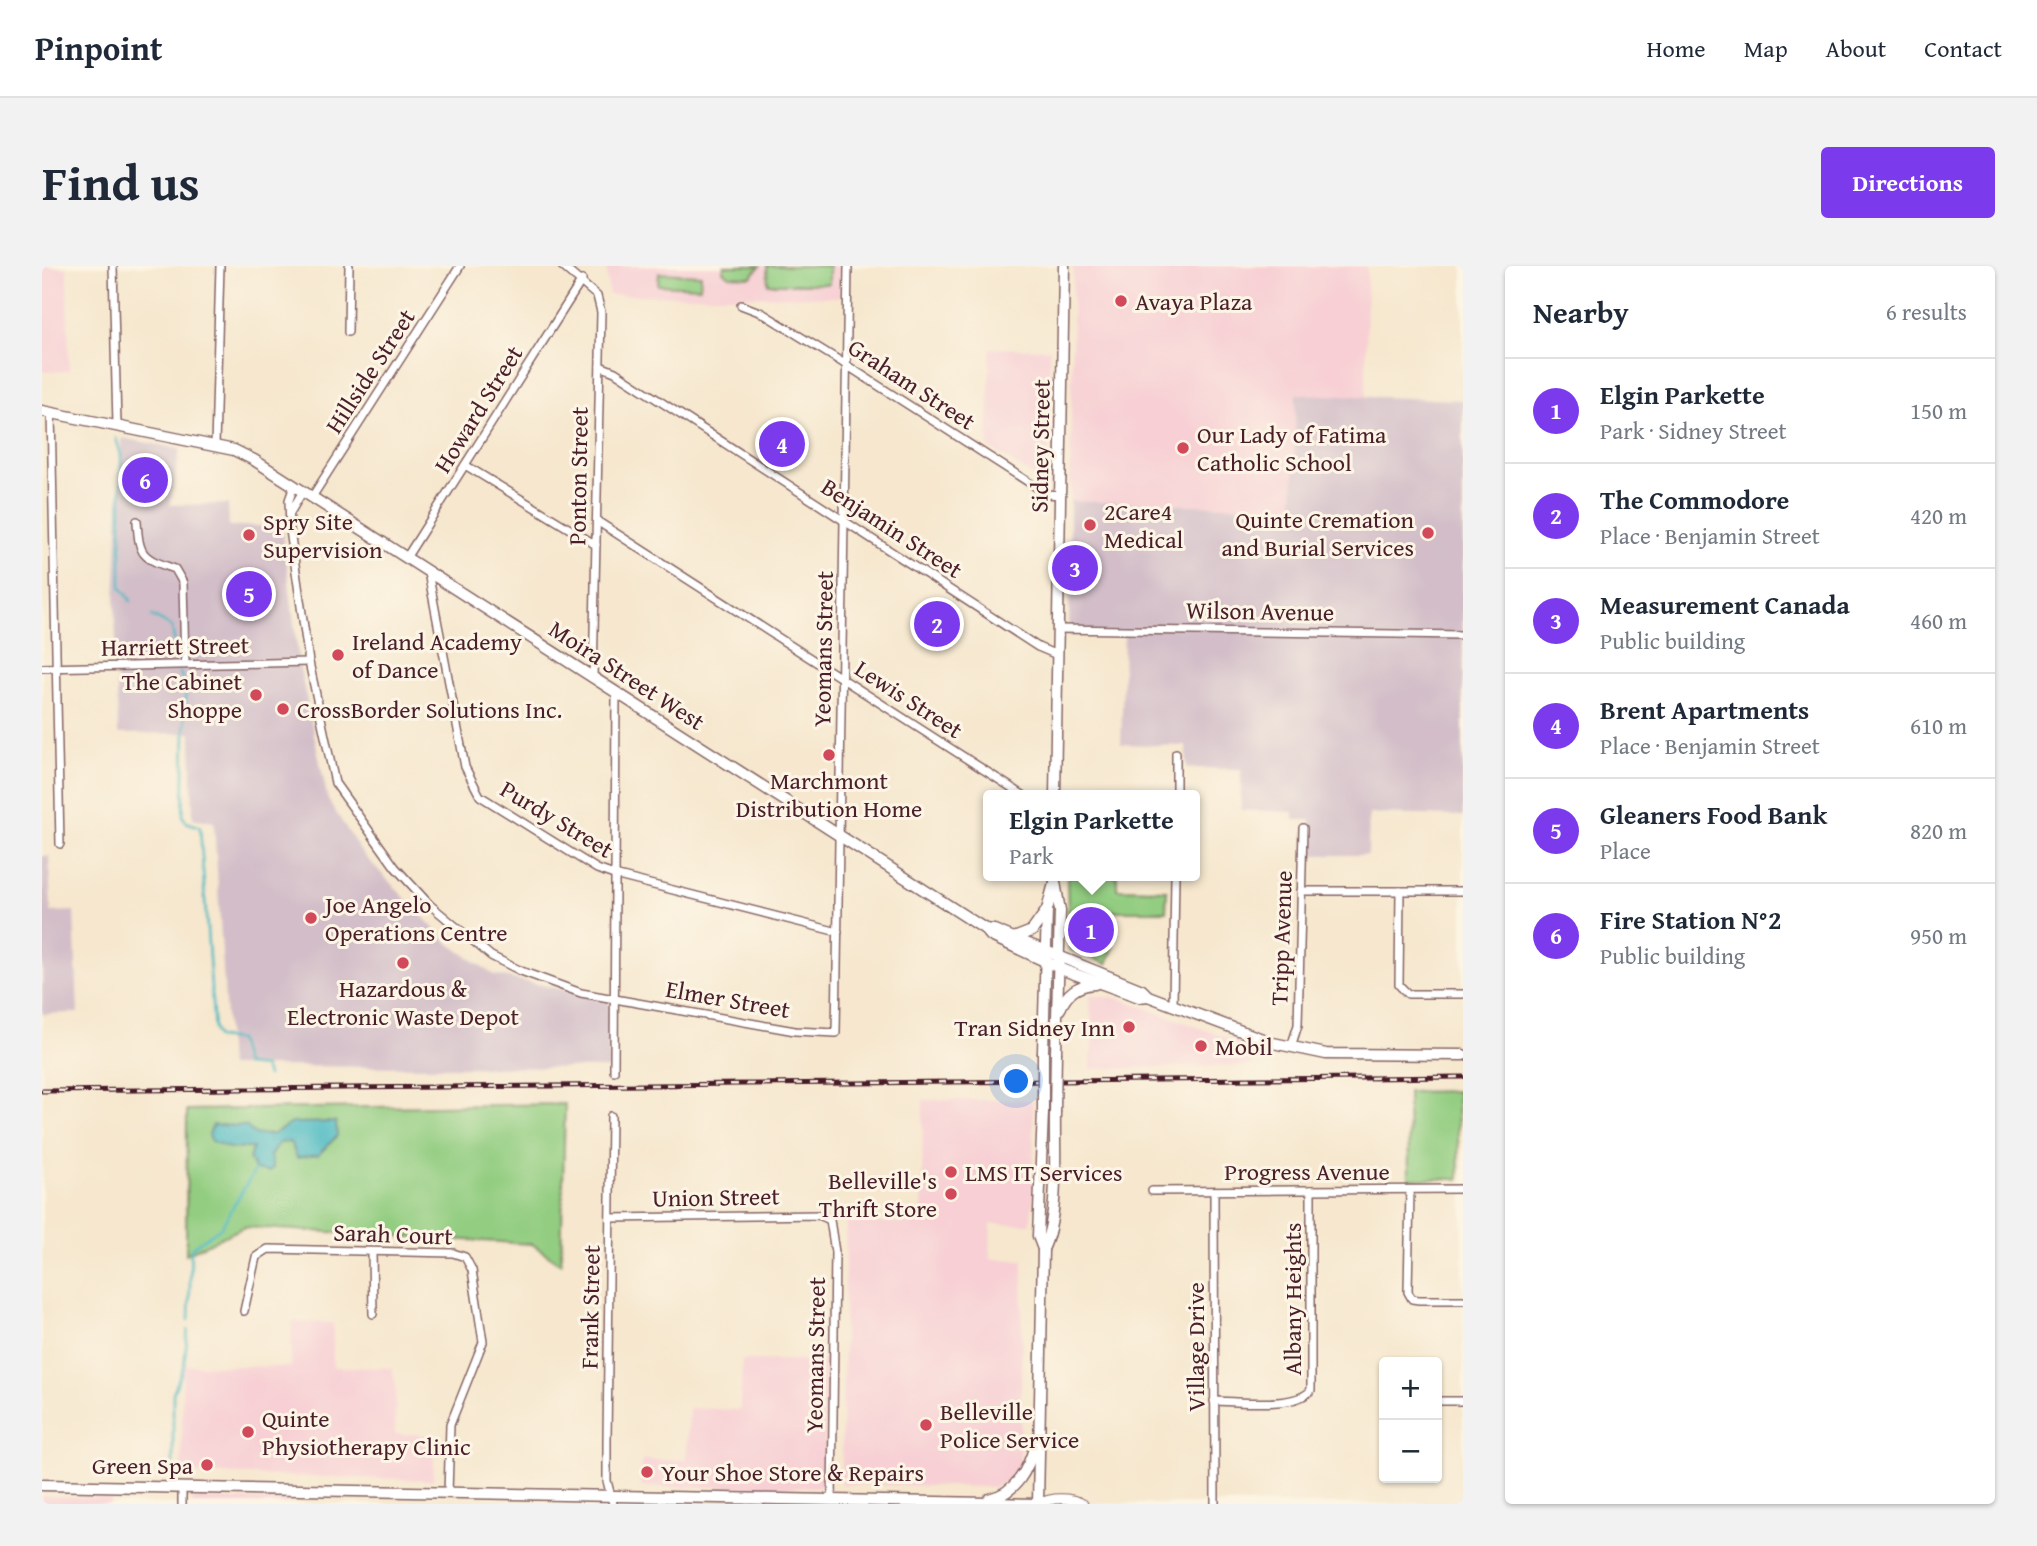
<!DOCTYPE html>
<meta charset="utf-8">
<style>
:root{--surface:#fff;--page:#f2f2f3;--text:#1f2937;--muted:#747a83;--line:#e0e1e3;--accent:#7c3aed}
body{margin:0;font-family:"Gentium Book Plus",serif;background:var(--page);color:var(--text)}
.controls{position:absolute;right:21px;bottom:21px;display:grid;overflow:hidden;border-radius:7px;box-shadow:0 2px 5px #0004}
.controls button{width:63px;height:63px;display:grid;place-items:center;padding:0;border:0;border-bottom:2px solid var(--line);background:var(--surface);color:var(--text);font:35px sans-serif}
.you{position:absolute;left:975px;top:816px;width:24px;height:24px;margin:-18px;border:5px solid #fff;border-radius:50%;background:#1a73e8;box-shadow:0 0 0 10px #1a73e833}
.badge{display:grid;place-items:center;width:46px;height:46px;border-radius:50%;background:var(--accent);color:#fff;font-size:23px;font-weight:700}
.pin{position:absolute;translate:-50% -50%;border:4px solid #fff;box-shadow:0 2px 7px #0006}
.popup{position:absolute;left:941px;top:524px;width:217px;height:91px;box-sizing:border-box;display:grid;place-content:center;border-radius:7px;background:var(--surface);filter:drop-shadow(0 2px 5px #0005);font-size:23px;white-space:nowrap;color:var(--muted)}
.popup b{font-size:26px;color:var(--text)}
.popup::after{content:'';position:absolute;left:50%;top:100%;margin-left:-14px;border:14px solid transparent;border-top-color:var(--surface)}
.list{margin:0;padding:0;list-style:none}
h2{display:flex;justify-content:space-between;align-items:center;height:91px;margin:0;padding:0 28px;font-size:30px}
h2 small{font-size:23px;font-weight:400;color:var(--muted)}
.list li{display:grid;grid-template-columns:46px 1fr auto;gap:21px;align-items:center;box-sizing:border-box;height:105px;padding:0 28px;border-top:2px solid var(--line)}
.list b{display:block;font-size:26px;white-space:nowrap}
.list p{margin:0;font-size:23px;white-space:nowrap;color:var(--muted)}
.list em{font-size:23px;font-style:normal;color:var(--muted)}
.map{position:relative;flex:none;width:1421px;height:1238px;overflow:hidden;border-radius:7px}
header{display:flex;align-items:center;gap:42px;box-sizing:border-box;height:98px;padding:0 35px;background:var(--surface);border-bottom:2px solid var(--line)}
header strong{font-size:33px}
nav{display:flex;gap:38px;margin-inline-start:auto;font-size:24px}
.intro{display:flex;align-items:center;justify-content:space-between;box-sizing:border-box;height:168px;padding:0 42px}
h1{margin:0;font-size:49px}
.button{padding:18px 32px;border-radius:7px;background:var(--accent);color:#fff;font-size:24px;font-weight:700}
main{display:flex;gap:42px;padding:0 42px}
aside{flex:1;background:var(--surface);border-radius:7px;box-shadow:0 2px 5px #0004}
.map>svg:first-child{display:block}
.built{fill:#f7cfd4}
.industrial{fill:#d2bdc8}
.green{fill:#93cd81;stroke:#6e7656;stroke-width:2}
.water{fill:#4ab9c2;stroke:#4a6c76;stroke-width:2}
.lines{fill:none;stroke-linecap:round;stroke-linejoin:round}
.stream{stroke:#4ab9c2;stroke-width:2.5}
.minor-casing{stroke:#866564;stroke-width:10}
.tertiary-casing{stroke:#866564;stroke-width:11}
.secondary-casing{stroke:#866564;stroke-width:13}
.minor{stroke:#fff;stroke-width:7}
.tertiary{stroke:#fff;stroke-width:9}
.secondary{stroke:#fff;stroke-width:10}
.rail-casing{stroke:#4a1f2b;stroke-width:5}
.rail{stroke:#fcf5e5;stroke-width:2.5;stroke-dasharray:8;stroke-linecap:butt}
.secondary-bridge-casing{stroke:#866564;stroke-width:13;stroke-linecap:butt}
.secondary-bridge{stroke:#fff;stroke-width:10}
.poi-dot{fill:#d1495b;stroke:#fcf5e5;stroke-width:2.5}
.labels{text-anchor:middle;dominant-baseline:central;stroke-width:6;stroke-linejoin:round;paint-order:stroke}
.poi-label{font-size:24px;fill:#4a1f2b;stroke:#fcf5e5;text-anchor:start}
.street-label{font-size:24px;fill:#4a1f2b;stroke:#fcf5e5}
</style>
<header>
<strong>Pinpoint</strong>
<nav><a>Home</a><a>Map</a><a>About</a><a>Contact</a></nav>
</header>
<div class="intro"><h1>Find us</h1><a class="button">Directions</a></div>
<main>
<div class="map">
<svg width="1421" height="1238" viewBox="0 0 1421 1238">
<rect width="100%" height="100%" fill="#fcf5e5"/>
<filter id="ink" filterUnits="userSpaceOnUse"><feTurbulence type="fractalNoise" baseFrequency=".0143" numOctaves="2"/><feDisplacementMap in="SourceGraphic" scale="14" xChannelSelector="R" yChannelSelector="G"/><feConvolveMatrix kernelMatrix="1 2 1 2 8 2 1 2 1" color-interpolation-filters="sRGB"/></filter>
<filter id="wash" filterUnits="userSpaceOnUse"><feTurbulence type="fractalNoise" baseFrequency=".00686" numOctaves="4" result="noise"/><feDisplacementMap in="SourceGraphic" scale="28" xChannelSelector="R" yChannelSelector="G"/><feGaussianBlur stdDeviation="1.57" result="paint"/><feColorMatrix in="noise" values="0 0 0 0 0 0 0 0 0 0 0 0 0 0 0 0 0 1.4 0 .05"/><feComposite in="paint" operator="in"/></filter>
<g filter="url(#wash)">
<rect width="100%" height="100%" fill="#f6e7ce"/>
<g class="built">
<polygon points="0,0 25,2 27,105 0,106"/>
<polygon points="564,0 798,0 798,31 567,29"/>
<polygon points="1031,0 1325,0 1324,131 1254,128 1252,242 1028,235"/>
<polygon points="948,82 1008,83 1005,219 946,181"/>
<polygon points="1047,729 1078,733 1216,783 1210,799 1048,803 1051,770"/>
<polygon points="881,834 991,834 992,929 988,958 949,958 948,993 981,994 978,1198 968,1213 952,1221 799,1218 804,957 880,957"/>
<polygon points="250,1056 291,1057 291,1101 350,1102 354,1120 353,1168 393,1169 391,1214 139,1207 141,1099 249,1101"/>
<polygon points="700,1094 784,1094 783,1221 599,1221 600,1194 644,1194 647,1142 698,1144"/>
<polygon points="0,1230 69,1232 69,1238 0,1238"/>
<polygon points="150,1233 246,1235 246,1238 150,1238"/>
</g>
<g class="industrial">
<polygon points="1254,128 1421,134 1421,550 1327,548 1326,589 1269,589 1269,554 1252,554 1252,546 1199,544 1199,503 1145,502 1144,480 1079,478 1082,370 1027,369 1028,235 1251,242"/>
<polygon points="80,172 138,183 128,239 186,238 187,260 240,260 257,398 286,534 319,586 405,676 452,709 567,733 567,802 187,800 172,556 151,552 149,467 76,468 73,333"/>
<polygon points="0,590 7,590 9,646 32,645 36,747 0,748"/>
</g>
<g class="green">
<polygon points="682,0 718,0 709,11 688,10 681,5"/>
<polygon points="725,0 787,0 787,18 726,18"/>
<polygon points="617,7 659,9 658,21 616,19"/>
<polygon points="1025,610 1075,610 1075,623 1125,624 1124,645 1071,645 1071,683 1065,698 1027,683"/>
<polygon points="1415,825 1417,913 1367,913 1366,826"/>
<polygon points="523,838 519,998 490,978 202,961 144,988 145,844"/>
</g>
<polygon class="water" points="294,856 295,870 276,889 255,892 248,876 237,877 228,890 231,902 226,906 213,904 207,892 211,882 187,882 169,875 167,868 171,859 204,860 213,869 231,868 250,857"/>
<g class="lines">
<g class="stream">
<polyline points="74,172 79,189 79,321 89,335"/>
<polyline points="110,350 130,361 134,385"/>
<polyline points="138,407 144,421 141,551 144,556 158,561 172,765 175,772 196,774 203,799 222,801 225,810"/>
<polyline points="147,1054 149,982 179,961 213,904"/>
<polyline points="131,1197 131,1127 142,1099 146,1064"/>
</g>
</g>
</g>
<g filter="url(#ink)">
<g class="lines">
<defs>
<g id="minor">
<polyline points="71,0 75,159"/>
<polyline points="520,0 555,30 559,46 551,412"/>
<polyline points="699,39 720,47 798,95 1005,228 1018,229"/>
<polyline points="306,66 307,0"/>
<polyline points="558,100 573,106 996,381 1015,389"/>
<polyline points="9,146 18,578"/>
<polyline points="173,180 178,0"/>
<polyline points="423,199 554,279"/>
<polyline points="252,220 247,234 248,264 267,396 293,517 353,601 387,638 449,690 479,705 539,727 753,765 794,767 806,0"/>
<polyline points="270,231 418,0"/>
<polyline points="248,247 261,225"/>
<path d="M 95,255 C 97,290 100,292 133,303 L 141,317 L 143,398"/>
<polyline points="555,255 981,529"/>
<polyline points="364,292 540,14"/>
<polyline points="386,306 423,501 438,530 555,603 572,609 796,666"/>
<polyline points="1015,363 1421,369"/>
<polyline points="0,402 267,396"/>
<polyline points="1134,529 1134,487"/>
<polyline points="1259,625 1421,625"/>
<polyline points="1358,625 1357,719 1366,728 1421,728"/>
<polyline points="1131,739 1133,610"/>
<polyline points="1249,781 1256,759 1261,562"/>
<polyline points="572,805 574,428"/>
<polyline points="569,850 565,1175 565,1215 571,1238"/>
<polyline points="1368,924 1366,1026 1370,1033 1377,1034 1421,1034"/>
<polyline points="1110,925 1421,923"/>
<polyline points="1172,925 1173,1238"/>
<polyline points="568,952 777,949 788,954 793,986 790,1234"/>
<polyline points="330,986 331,1048"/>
<polyline points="202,1045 214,991 226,983 411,987 423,991 430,1004 441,1076 408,1159 406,1228"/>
<path d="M 1172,1135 C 1196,1135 1254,1143 1269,1124 L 1269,924"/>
<polyline points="1395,1135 1421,1135"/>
<polyline points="140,1238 140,1221"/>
</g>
<path id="tertiary" d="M 996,1238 C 1010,1231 1028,1231 1041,1238"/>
<g id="secondary">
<polyline points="0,145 192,184 212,194 943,663 949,670 1024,705 1097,731 1106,730"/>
<polyline points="1013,529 1022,0"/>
<polyline points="1012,610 1018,645 1014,786"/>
<polyline points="943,663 952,664 1100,724 1106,730 1231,777 1284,788 1421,789"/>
<polyline points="972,672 990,665 1005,644"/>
<path d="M 1018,743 C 1025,727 1035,719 1053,718"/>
<polyline points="1001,786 1005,644 1011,621"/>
<path d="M 1001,983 C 1018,949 1012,885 1013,847"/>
<polyline points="0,1219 996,1238"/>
<path d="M 947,1233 C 974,1227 986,1204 993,1179"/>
<polyline points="996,1238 1001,983 996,970 1001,846"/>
</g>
</defs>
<use href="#minor" class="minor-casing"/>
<use href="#tertiary" class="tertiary-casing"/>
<use href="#secondary" class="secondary-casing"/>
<use href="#minor" class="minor"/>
<use href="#tertiary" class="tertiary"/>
<use href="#secondary" class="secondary"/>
<defs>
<polyline id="rail" points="0,825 1421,811"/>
</defs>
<use href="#rail" class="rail-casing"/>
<use href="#rail" class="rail"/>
<defs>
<g id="secondary-bridge">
<polyline points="1001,846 1001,786"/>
<polyline points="1013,847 1014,786"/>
</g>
</defs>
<use href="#secondary-bridge" class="secondary-bridge-casing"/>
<use href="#secondary-bridge" class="secondary-bridge"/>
</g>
</g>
<g class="poi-dot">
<circle cx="1079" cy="35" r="7"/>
<circle cx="1141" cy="182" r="7"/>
<circle cx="1048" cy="259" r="7"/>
<circle cx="1386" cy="267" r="7"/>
<circle cx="207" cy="269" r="7"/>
<circle cx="296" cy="389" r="7"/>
<circle cx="214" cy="429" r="7"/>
<circle cx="241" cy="443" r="7"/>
<circle cx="787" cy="489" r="7"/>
<circle cx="269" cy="652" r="7"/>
<circle cx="361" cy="697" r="7"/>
<circle cx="1087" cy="761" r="7"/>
<circle cx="1159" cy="780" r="7"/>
<circle cx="909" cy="906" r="7"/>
<circle cx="909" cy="928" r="7"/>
<circle cx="884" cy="1159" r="7"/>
<circle cx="206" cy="1166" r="7"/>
<circle cx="165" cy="1199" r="7"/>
<circle cx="605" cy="1206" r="7"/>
</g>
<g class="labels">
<g class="poi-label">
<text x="1093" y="35">Avaya Plaza</text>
<text x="1155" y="168">Our Lady of Fatima<tspan x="1155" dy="28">Catholic School</tspan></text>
<text x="1062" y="245">2Care4<tspan x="1062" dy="28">Medical</tspan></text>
<text x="1372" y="253" text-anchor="end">Quinte Cremation<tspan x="1372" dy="28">and Burial Services</tspan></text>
<text x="221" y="255">Spry Site<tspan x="221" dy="28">Supervision</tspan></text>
<text x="310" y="375">Ireland Academy<tspan x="310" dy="28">of Dance</tspan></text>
<text x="200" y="415" text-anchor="end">The Cabinet<tspan x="200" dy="28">Shoppe</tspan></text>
<text x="255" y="443">CrossBorder Solutions Inc.</text>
<text x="787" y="514" text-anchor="middle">Marchmont<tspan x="787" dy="28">Distribution Home</tspan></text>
<text x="283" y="638">Joe Angelo<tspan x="283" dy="28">Operations Centre</tspan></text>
<text x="361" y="722" text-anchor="middle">Hazardous &amp;<tspan x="361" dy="28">Electronic Waste Depot</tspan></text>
<text x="1073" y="761" text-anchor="end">Tran Sidney Inn</text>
<text x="1173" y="780">Mobil</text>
<text x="923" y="906">LMS IT Services</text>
<text x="895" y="914" text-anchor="end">Belleville's<tspan x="895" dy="28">Thrift Store</tspan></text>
<text x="898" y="1145">Belleville<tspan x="898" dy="28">Police Service</tspan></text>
<text x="220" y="1152">Quinte<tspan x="220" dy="28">Physiotherapy Clinic</tspan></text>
<text x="151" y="1199" text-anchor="end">Green Spa</text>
<text x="619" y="1206">Your Shoe Store &amp; Repairs</text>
</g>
<g class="street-label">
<text transform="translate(328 105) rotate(-57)">Hillside Street</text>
<text transform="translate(870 118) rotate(33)">Graham Street</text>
<text transform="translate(436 143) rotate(-58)">Howard Street</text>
<text transform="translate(998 180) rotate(-89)">Sidney Street</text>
<text transform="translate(536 210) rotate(-89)">Ponton Street</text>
<text transform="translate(850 262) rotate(33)">Benjamin Street</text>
<text transform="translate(1218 345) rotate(1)">Wilson Avenue</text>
<text transform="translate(133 380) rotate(-1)">Harriett Street</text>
<text transform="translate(781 383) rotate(-89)">Yeomans Street</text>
<text transform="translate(585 409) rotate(33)">Moira Street West</text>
<text transform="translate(867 433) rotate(33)">Lewis Street</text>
<text transform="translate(515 553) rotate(31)">Purdy Street</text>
<text transform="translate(1239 672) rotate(-88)">Tripp Avenue</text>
<text transform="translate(686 733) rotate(10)">Elmer Street</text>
<text x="1265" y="905">Progress Avenue</text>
<text transform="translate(674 931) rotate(-1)">Union Street</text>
<text transform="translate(351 968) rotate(2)">Sarah Court</text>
<text transform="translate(1250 1033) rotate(-90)">Albany Heights</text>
<text transform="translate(548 1041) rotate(-89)">Frank Street</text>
<text transform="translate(1153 1081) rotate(-90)">Village Drive</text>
<text transform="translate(773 1089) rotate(-89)">Yeomans Street</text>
</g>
</g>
</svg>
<div class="controls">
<button>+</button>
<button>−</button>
</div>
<div class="you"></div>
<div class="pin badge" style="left:1049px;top:664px">1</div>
<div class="popup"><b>Elgin Parkette</b>Park</div>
<div class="pin badge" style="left:895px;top:358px">2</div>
<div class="pin badge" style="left:1033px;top:302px">3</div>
<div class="pin badge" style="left:740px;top:178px">4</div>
<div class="pin badge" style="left:207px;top:328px">5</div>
<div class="pin badge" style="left:103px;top:214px">6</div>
</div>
<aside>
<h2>Nearby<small>6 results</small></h2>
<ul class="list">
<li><span class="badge">1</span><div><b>Elgin Parkette</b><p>Park · Sidney Street</p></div><em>150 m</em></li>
<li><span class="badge">2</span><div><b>The Commodore</b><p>Place · Benjamin Street</p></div><em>420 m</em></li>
<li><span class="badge">3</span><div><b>Measurement Canada</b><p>Public building</p></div><em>460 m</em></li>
<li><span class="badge">4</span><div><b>Brent Apartments</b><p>Place · Benjamin Street</p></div><em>610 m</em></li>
<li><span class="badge">5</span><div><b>Gleaners Food Bank</b><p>Place</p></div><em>820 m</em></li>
<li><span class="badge">6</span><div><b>Fire Station N°2</b><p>Public building</p></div><em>950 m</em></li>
</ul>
</aside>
</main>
